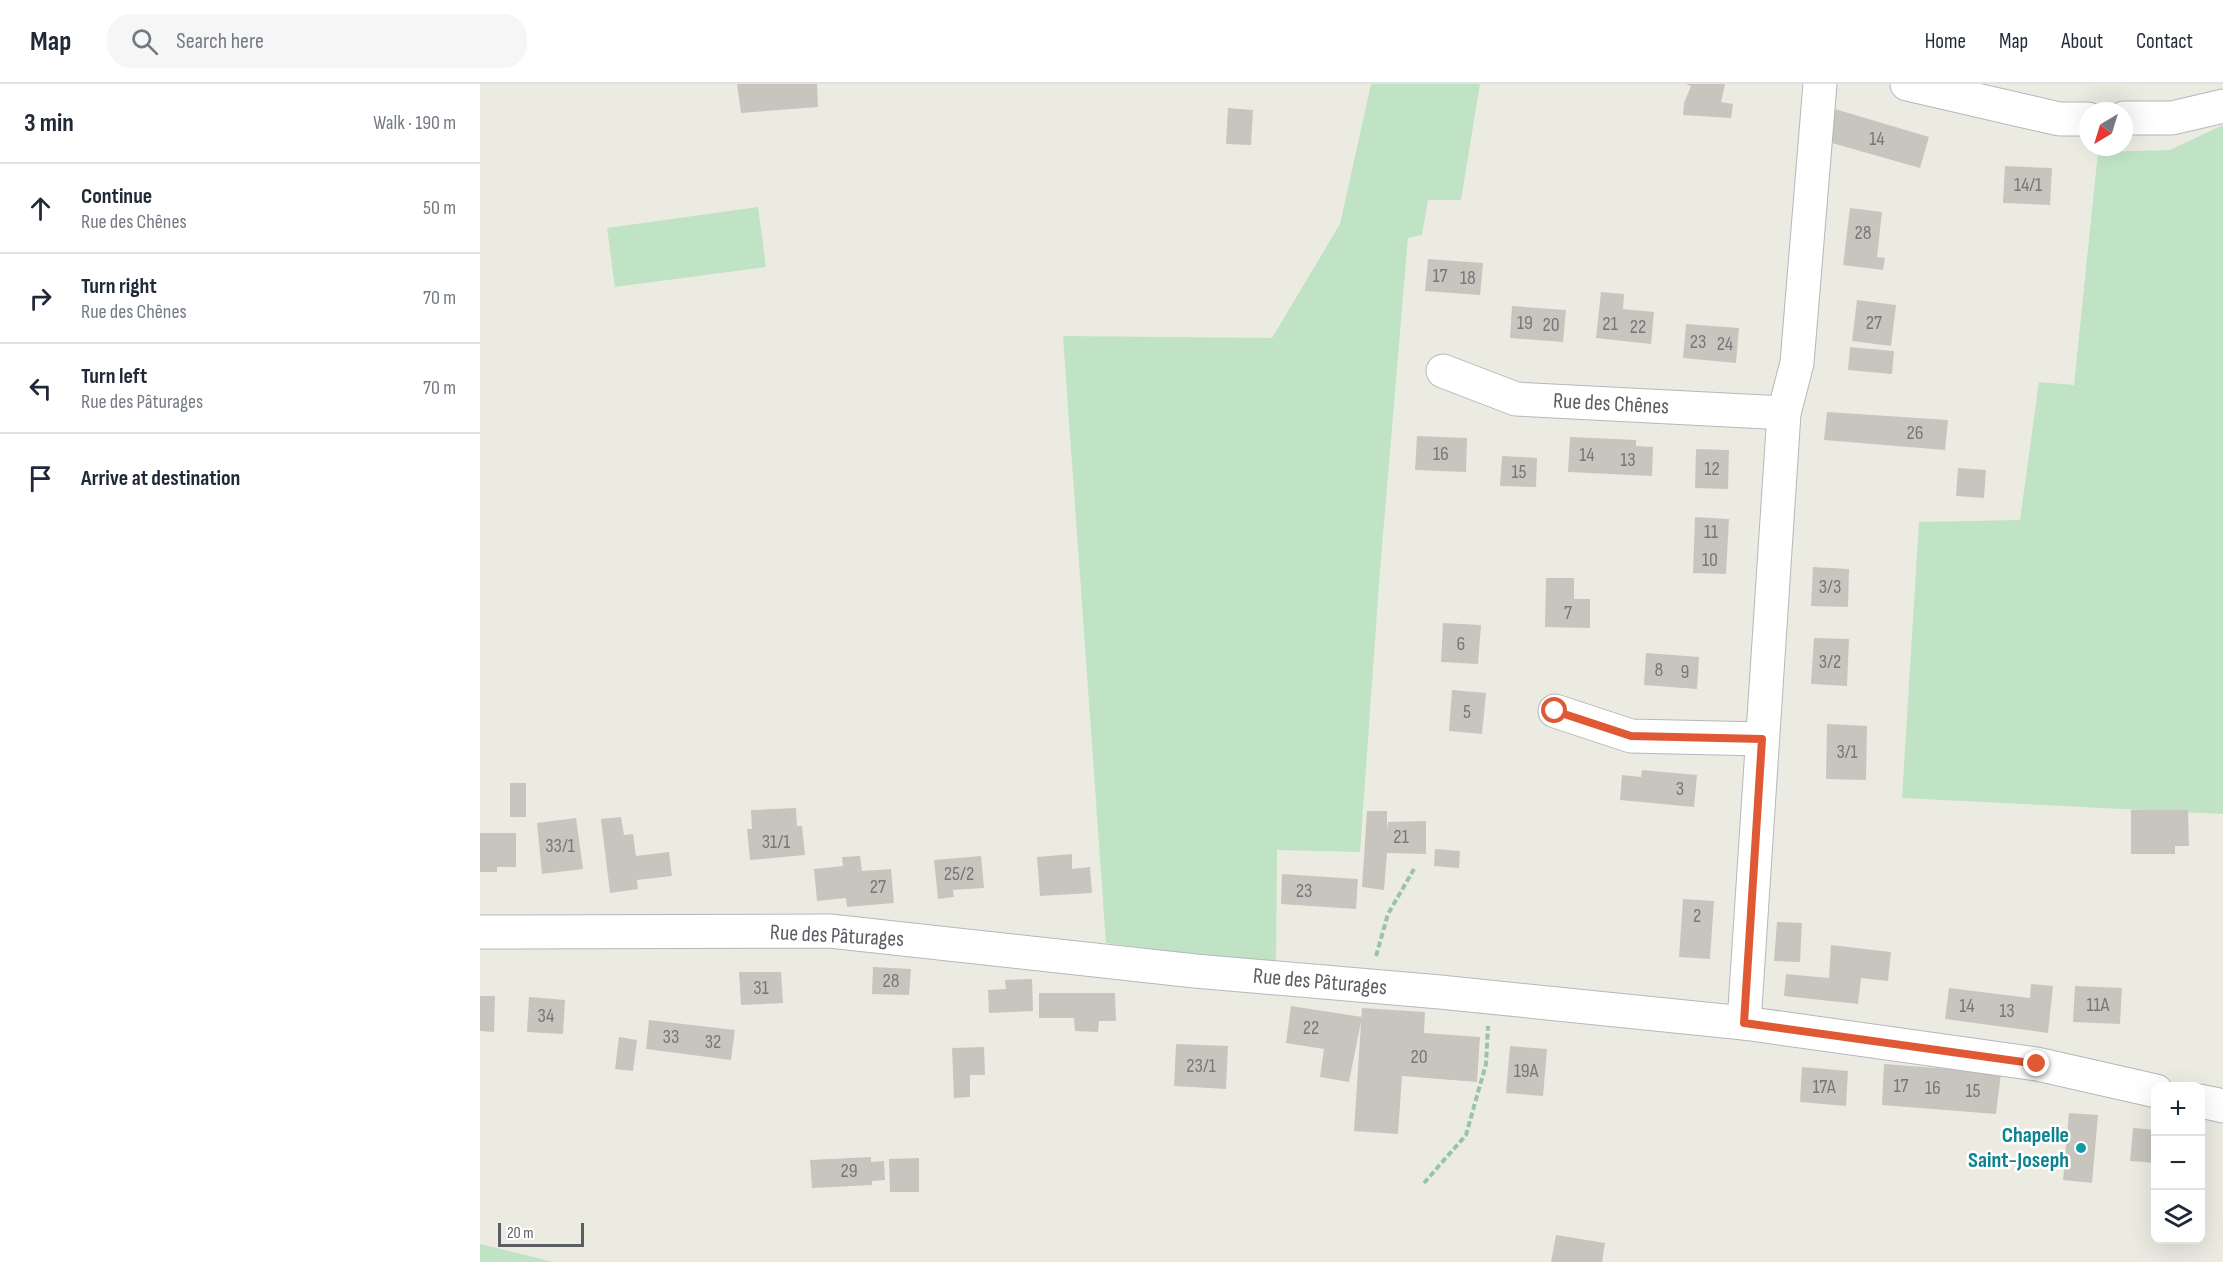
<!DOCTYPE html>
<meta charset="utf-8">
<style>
:root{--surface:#fff;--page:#f6f6f7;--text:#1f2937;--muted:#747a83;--line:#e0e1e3}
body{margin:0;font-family:"Sofia Sans Condensed",sans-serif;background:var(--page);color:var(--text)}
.controls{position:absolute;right:18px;bottom:18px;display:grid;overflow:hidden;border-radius:12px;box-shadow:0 6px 24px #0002}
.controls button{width:54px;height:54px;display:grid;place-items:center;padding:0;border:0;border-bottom:2px solid var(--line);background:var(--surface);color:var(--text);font:30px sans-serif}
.compass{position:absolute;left:1599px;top:18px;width:54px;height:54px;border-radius:50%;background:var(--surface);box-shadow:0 6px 24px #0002;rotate:218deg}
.scale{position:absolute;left:18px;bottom:15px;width:86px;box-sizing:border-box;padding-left:6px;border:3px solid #5a5d62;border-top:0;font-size:16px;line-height:21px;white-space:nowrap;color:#5a5d62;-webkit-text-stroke:4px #fff;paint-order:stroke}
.stop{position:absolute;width:18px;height:18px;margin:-14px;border:4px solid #e05834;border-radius:50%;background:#fff}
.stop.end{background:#e05834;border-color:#fff;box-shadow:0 2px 6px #0008}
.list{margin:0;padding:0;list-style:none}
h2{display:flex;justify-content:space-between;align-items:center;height:78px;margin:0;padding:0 24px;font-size:26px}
h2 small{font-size:20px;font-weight:400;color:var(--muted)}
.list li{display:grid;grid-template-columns:39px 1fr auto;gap:18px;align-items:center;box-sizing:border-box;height:90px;padding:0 24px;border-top:2px solid var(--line)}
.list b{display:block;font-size:22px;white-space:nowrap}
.list p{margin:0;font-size:20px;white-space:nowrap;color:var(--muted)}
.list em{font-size:20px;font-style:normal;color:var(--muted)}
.icon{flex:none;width:33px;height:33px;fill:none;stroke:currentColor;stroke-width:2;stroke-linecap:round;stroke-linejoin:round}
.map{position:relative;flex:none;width:1743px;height:1178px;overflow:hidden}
header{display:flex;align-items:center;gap:36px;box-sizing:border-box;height:84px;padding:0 30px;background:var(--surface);border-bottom:2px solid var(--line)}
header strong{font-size:28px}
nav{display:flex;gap:33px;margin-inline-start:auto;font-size:21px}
.search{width:420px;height:54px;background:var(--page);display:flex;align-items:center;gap:15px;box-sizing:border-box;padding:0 21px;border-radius:24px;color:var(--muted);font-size:22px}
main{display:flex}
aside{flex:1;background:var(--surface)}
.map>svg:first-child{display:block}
.green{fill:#bfe3c4}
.building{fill:#c8c5bf}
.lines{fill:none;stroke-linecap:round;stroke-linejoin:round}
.minor-casing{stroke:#b4b7bc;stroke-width:35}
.path{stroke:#99c3aa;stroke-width:4;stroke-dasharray:6 3;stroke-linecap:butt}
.minor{stroke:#fff;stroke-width:33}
.route{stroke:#e05834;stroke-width:8}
.culture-dot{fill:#0f9aa8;stroke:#fff;stroke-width:2}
.labels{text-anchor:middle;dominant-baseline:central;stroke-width:5;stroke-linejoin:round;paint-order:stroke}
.number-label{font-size:20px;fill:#767779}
.street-label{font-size:22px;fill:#5a5d62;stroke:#fff}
.culture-label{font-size:22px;font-weight:bold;fill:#0d838f;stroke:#fff;text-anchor:end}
</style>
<header>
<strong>Map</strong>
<div class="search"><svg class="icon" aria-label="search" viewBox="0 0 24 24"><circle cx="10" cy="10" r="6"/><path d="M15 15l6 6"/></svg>Search here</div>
<nav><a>Home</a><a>Map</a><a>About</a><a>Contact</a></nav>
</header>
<main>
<aside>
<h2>3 min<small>Walk · 190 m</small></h2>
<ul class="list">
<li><svg class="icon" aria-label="ahead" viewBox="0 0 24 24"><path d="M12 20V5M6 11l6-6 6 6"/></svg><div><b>Continue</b><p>Rue des Chênes</p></div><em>50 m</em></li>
<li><svg class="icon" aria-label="right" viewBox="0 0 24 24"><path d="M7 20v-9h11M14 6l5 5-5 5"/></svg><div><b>Turn right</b><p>Rue des Chênes</p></div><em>70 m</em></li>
<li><svg class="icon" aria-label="left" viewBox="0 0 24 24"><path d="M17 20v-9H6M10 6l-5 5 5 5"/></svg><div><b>Turn left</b><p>Rue des Pâturages</p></div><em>70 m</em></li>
<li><svg class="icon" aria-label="arrive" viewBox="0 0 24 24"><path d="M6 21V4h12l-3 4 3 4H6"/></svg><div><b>Arrive at destination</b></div></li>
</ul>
</aside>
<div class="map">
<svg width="1743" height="1178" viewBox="0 0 1743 1178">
<rect width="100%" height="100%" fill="#ecebe2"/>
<g class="green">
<polygon points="891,0 1000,0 981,116 948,116 942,151 928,154 900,486 880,768 797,766 796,881 626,859 583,252 792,254 860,140"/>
<polygon points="1743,41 1743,730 1422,714 1439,438 1540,436 1559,298 1594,301 1618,68 1690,66"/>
<polygon points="278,123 286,183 135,203 127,144"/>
<polygon points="0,1160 74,1178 0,1178"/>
</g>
<g class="building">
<polygon points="257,0 337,0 338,23 261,29"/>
<polygon points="1206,0 1245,0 1241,18 1253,20 1251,34 1203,31 1204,19 1211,2"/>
<polygon points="748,24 773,26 771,61 746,60"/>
<polygon points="1355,25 1449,53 1440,84 1345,57"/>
<polygon points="1525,82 1572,84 1570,121 1523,119"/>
<polygon points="1370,124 1402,128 1397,173 1405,174 1403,186 1363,181"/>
<polygon points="948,175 1003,179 1000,211 945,207"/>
<polygon points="1121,208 1144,210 1143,225 1174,228 1171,260 1116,254"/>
<polygon points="1377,216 1416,221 1411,262 1372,257"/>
<polygon points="1032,222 1086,226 1083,258 1030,254"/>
<polygon points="1206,240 1259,244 1256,279 1203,274"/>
<polygon points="1370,263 1414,267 1412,290 1368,286"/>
<polygon points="1347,328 1468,336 1465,366 1344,356"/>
<polygon points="937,352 987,354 986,388 935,386"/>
<polygon points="1090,353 1156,356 1156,362 1173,363 1172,392 1088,388"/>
<polygon points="1216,365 1249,366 1248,405 1215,404"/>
<polygon points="1022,372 1057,374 1056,403 1020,402"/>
<polygon points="1478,384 1506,386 1504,414 1476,412"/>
<polygon points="1215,433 1249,435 1246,490 1213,489"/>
<polygon points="1333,483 1369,485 1368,523 1331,522"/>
<polygon points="1066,494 1094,494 1094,515 1110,515 1110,544 1065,543"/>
<polygon points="963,539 1001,541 998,580 961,578"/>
<polygon points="1334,554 1369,555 1367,602 1331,600"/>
<polygon points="1166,569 1219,573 1217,605 1164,601"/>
<polygon points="972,606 1006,609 1002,650 969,647"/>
<polygon points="1347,640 1387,642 1386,696 1346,695"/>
<polygon points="1162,686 1217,691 1214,723 1140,716 1142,691 1161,693"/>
<rect x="30" y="699" width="16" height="34"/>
<polygon points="316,724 317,742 322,742 325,771 270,776 267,745 272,745 271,726"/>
<polygon points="1651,726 1708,726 1709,762 1695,762 1695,770 1651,770"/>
<polygon points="887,727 907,727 907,747 908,738 946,737 946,770 907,769 904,806 882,803"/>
<polygon points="141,733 144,751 153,750 156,772 189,768 192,792 157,796 158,805 130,809 121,735"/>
<polygon points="96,734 103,785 62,790 57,739"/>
<polygon points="0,749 36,749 36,783 17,783 17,788 0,788"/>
<polygon points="955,765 980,767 979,784 954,782"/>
<polygon points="592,770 592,785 610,783 612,809 560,812 557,773"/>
<polygon points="380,772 382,787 411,785 414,819 367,823 366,814 337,817 334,785 363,782 362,773"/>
<polygon points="501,772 504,804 473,806 474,813 458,815 454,776"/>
<polygon points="802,790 878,795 876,825 801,820"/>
<polygon points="1203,815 1234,817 1230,875 1199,873"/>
<polygon points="1297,838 1322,839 1320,878 1294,877"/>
<polygon points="1351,861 1411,868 1408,897 1381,894 1378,920 1304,912 1306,890 1349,894"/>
<polygon points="393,883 431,885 429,911 392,910"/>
<polygon points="259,888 301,888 303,919 261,921"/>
<polygon points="552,895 553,927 509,929 508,906 526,905 525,896"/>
<polygon points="1551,900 1573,902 1568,949 1465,935 1469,904 1550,914"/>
<polygon points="1595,902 1642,904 1640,940 1593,938"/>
<polygon points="559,909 635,909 636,937 619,937 618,948 595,947 594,934 559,934"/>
<polygon points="0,912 15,912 14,948 0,947"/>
<polygon points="49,913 85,916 83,950 47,948"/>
<polygon points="811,922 882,933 869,998 840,993 844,965 806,959"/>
<polygon points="882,924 945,928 944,949 1000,953 997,998 922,992 918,1050 874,1047"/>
<polygon points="169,936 255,946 251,976 166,965"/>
<polygon points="139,953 157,956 153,987 135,985"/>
<polygon points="696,960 748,962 746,1005 694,1002"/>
<polygon points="1030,962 1067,965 1063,1012 1026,1009"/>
<polygon points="504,963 505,991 490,991 490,1013 474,1014 472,964"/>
<polygon points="1404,980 1521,989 1516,1030 1402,1021"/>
<polygon points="1322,983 1368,987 1366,1022 1320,1018"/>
<polygon points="1589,1029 1618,1031 1612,1099 1583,1096"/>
<polygon points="1653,1044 1676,1046 1676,1079 1650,1077"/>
<polygon points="391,1073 391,1078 404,1077 405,1096 392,1097 392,1101 332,1104 330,1076"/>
<polygon points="439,1074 439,1108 410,1108 409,1075"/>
<polygon points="1076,1151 1125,1159 1122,1178 1071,1178"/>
</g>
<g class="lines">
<defs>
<g id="minor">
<polyline points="1427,0 1579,35 1608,35"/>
<polyline points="1644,34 1692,34 1743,22"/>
<polyline points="963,287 1036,315 1304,329"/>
<polyline points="1075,627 1151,652 1282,655"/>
<polyline points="0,848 350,847 715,887 960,908 1264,939 1557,980 1676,1007"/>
<polyline points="1264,939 1304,329 1317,279 1340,0"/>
<polyline points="1720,1017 1743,1022"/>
</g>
</defs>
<use href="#minor" class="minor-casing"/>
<g class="path">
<polyline points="896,872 908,830 934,785"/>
<polyline points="944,1099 986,1051 1006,980 1008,942"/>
</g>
<use href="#minor" class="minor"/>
</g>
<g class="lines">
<polyline class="route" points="1075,627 1151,652 1282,655 1264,939 1557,980"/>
</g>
<circle class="culture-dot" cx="1601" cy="1064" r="6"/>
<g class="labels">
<g class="number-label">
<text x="1397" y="55">14</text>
<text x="1548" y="101">14/1</text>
<text x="1383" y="149">28</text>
<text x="960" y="192">17</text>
<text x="988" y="194">18</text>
<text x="1045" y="239">19</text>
<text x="1394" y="239">27</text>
<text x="1130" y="240">21</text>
<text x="1071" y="241">20</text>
<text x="1158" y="243">22</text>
<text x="1218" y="258">23</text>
<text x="1245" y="260">24</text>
<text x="1435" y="349">26</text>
<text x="961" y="370">16</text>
<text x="1107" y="371">14</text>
<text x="1148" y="376">13</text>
<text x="1232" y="385">12</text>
<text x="1039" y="388">15</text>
<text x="1231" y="448">11</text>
<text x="1230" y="476">10</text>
<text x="1350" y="503">3/3</text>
<text x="1088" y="529">7</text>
<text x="981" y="560">6</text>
<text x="1350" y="578">3/2</text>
<text x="1179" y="586">8</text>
<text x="1205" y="588">9</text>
<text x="987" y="628">5</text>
<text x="1367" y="668">3/1</text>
<text x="1200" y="705">3</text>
<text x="921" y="753">21</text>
<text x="296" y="758">31/1</text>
<text x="80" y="762">33/1</text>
<text x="479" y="790">25/2</text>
<text x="398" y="803">27</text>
<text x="824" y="807">23</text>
<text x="1217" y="832">2</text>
<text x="411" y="897">28</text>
<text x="281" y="904">31</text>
<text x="1618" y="921">11A</text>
<text x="1487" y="922">14</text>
<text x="1527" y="927">13</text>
<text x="66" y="932">34</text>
<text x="831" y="944">22</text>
<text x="191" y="953">33</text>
<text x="233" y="958">32</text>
<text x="939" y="973">20</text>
<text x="721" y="982">23/1</text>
<text x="1046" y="987">19A</text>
<text x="1421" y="1002">17</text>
<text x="1344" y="1003">17A</text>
<text x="1453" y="1004">16</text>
<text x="1493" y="1007">15</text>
<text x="369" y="1087">29</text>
</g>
<g class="street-label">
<text transform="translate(1131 320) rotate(3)">Rue des Chênes</text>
<text transform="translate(357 852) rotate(3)">Rue des Pâturages</text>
<text transform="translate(840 898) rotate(5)">Rue des Pâturages</text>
</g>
<g class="culture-label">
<text x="1589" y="1051">Chapelle<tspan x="1589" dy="25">Saint-Joseph</tspan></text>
</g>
</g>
</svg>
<div class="controls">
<button>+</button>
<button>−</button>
<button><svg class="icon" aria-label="layers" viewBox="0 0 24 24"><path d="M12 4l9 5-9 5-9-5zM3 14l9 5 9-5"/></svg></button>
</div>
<svg class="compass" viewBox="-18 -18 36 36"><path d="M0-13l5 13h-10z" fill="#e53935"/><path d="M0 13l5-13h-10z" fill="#747a83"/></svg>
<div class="scale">20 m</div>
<div class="stop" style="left:1075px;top:627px"></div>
<div class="stop end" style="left:1557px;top:980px"></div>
</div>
</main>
